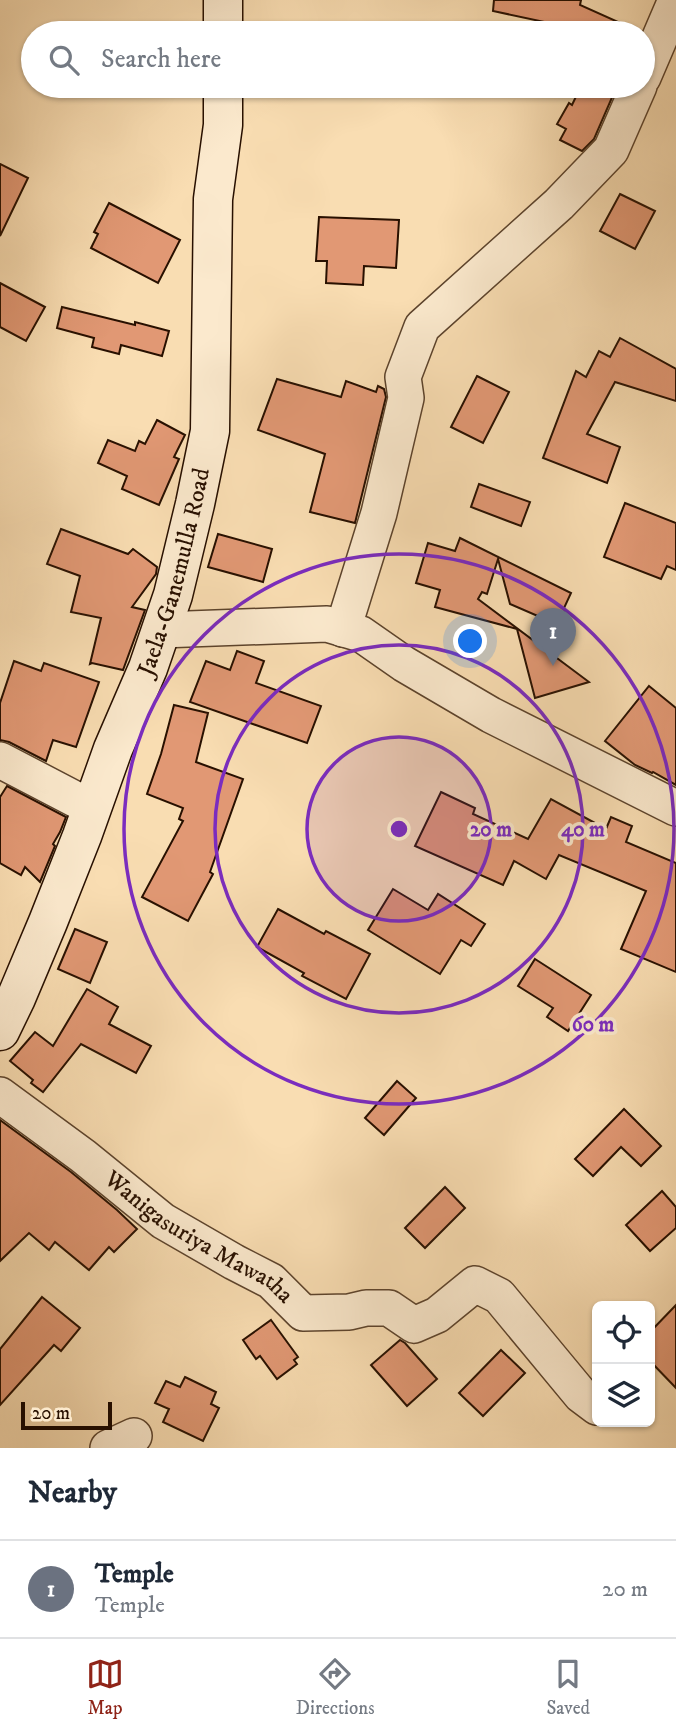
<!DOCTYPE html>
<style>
:root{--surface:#fff;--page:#f6f6f7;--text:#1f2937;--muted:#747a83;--line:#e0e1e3;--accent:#8f2418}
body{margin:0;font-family:"IM FELL DW Pica",serif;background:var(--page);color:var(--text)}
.controls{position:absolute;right:21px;bottom:21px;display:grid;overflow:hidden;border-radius:10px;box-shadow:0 2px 5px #0004}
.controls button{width:63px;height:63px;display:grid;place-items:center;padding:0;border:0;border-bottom:2px solid var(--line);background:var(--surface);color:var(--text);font:35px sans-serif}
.scale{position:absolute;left:21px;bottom:18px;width:91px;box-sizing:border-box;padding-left:7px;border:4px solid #281000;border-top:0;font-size:19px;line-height:24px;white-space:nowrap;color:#281000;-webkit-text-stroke:5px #fbe9cd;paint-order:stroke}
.you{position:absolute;left:471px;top:642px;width:24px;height:24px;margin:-18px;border:5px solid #fff;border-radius:50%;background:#1a73e8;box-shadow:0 0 0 10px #1a73e833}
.badge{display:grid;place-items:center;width:46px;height:46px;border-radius:50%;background:var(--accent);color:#fff;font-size:23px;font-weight:700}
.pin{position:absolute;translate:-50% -58px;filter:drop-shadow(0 2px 4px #0008)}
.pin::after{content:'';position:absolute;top:37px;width:24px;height:21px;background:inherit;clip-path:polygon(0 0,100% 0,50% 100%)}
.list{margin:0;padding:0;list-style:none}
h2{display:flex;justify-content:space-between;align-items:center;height:91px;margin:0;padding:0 28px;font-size:30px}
h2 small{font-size:23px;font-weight:400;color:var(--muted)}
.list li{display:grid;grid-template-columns:46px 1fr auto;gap:21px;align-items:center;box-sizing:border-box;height:98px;padding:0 28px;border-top:2px solid var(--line)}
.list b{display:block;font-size:26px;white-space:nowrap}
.list p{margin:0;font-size:23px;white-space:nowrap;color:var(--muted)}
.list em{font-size:23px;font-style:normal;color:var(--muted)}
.icon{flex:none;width:38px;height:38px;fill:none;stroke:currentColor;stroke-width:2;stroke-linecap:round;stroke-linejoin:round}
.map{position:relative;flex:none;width:676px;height:1448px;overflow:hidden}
.search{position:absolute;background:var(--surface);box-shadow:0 2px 5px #0004;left:21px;right:21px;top:21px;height:77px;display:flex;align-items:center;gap:18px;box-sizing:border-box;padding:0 24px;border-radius:38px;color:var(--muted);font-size:26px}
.sheet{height:189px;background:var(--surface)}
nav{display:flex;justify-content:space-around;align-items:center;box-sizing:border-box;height:98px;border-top:2px solid var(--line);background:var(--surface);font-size:19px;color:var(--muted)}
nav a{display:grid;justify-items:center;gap:4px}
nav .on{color:var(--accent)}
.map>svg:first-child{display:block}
.building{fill:#e19874;stroke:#281000;stroke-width:2}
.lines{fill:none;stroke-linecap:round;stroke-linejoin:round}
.street-casing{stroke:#5c432c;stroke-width:38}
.secondary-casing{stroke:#281000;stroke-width:41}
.street{stroke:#fbe9cd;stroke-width:35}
.secondary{stroke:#fbe9cd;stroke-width:38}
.ring{fill:none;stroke:#7b2cbf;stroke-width:3.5}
.labels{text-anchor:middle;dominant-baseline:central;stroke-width:7;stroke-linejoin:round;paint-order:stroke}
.street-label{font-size:24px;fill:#281000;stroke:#fbe9cd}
.centre{fill:#7b2cbf;stroke:#fbe9cd;stroke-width:3.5}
.ring-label{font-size:21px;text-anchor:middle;font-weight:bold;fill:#7b2cbf;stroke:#fbe9cd;stroke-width:7;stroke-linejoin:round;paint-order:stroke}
</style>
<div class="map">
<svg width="676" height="1448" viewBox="0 0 676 1448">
<rect width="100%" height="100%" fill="#f9ddb2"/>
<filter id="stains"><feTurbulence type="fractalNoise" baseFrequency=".00286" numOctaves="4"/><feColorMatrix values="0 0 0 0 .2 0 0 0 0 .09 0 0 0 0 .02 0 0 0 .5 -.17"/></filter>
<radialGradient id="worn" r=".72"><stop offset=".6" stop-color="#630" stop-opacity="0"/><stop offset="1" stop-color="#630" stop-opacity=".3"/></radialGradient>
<g class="building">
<polygon points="494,0 581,0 580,5 636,30 635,33 596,33 493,11"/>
<polygon points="581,86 617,86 594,139 582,151 560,140 566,129 557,124 569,103 572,105"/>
<polygon points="0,164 28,178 0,236"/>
<polygon points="620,194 655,211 635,249 600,231"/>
<polygon points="109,203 180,240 158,283 91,248 98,234 94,232"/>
<polygon points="319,217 399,220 396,268 364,266 363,285 326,283 327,261 316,261"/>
<polygon points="0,283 45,307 26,341 0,327"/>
<polygon points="62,307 135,325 135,322 169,331 162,356 121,345 119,354 92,347 94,338 57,328"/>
<polygon points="620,338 676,369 676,401 615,382 587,434 620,447 607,483 543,458 576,371 586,377 599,351 610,357"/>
<polygon points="477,376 509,392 483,443 451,427"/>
<polygon points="277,379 341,397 346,381 376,392 378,386 384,389 386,397 355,523 310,512 325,454 258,430"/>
<polygon points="157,420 185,435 174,457 179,459 159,505 122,489 127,476 98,463 108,440 135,451 139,441 145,444"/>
<polygon points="479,484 530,502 521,526 471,507"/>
<polygon points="625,503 676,523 676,570 667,566 661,579 604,557"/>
<polygon points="61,529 128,554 133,549 157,567 156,574 132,607 145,610 123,670 92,663 90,664 101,618 71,612 80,576 47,564"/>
<polygon points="218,534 272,549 263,582 208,567"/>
<polygon points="460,538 571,593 564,608 570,630 510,604 498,559 487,594 482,592 478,599 589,682 535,698 517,629 435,607 440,590 416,583 428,543 455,551"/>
<polygon points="237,651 264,661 256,683 321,706 307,743 190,702 206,661 230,670"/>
<polygon points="14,661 41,671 44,663 99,682 76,747 53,740 46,761 9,742 0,740 0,703"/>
<polygon points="649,686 676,708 676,785 653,772 652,773 635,765 605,741"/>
<polygon points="174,705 208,713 196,762 243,779 210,872 213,874 188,921 142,897 183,821 179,819 183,808 147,794 161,754"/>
<polygon points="7,786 66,817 60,832 53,844 55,846 40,882 25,867 21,875 0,863 0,797"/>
<polygon points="441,792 475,808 473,814 528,839 551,799 606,829 611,817 632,826 626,842 676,863 676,972 621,949 646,891 559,855 546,879 514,861 503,885 415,846"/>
<polygon points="393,889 428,910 438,894 485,924 471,946 461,940 440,974 368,930"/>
<polygon points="278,909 324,934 326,931 370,954 346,999 302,976 304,973 257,947"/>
<polygon points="75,929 107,942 90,983 58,969"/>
<polygon points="535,959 591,995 568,1031 547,1017 553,1008 518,986"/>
<polygon points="87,989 118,1007 109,1024 151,1046 136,1073 81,1044 43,1092 31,1083 33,1080 10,1061 35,1032 53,1046"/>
<polygon points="397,1081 416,1098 384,1135 365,1118"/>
<polygon points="624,1109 661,1146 641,1166 621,1147 593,1176 575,1159"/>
<polygon points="0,1120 71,1172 117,1210 137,1229 114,1252 109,1247 89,1270 55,1242 49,1250 29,1233 0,1261"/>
<polygon points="445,1187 465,1208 425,1248 405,1228"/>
<polygon points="662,1191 676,1207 676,1228 650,1251 626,1225"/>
<polygon points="42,1297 80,1328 61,1351 54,1345 0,1405 0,1349"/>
<polygon points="676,1305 676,1388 650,1361 650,1332"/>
<polygon points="271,1320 298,1357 294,1360 297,1364 277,1379 260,1356 256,1359 243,1340"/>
<polygon points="400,1340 405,1343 437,1379 407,1406 371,1365"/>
<polygon points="501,1350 525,1373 483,1416 459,1393"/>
<polygon points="185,1377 216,1392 211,1404 219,1408 203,1441 163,1422 169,1409 155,1403 166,1381 180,1387"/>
</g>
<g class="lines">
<defs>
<g id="street">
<polyline points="643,77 676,0"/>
<polyline points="343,629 379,513 406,398 403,377 422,327 559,204 611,150 639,86"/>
<polyline points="161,630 327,624 361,634 404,664 491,715 676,808"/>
<polyline points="0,760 92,808"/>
<path id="s1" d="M 0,1095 L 83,1156 L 163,1221 L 234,1262 L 271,1281 L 303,1313 L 349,1312 L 366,1308 L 389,1308 L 414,1325 L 437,1315 L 475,1284 L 499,1296 L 581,1395 L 597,1407"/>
<polyline points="108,1448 134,1436"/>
</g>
<g id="secondary">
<polyline points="223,33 223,0"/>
<path id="s2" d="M 0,1031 L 16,998 L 48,922 L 82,836 L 113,749 L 148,668 L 173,595 L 195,504 L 210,431 L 213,199 L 223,125 L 223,86"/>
</g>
</defs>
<use href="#street" class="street-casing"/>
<use href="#secondary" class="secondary-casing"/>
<use href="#street" class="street"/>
<use href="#secondary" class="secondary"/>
</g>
<circle cx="399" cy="829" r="92" fill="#7b2cbf" fill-opacity=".12"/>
<g class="ring">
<circle cx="399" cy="829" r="92"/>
<circle cx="399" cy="829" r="184"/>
<circle cx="399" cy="829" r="275"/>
</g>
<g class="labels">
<g class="street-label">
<text stroke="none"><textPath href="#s2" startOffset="492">Jaela-Ganemulla Road</textPath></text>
<text stroke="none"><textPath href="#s1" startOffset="245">Wanigasuriya Mawatha</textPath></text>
</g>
</g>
<circle cx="399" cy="829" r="10" class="centre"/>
<g class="ring-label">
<text x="491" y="836">20 m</text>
<text x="583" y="836">40 m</text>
<text x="593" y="1031">60 m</text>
</g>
<rect width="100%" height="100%" filter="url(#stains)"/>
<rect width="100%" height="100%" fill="url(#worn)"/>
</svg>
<div class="controls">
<button><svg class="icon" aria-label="locate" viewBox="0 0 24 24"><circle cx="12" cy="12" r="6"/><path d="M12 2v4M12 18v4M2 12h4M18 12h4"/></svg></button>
<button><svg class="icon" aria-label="layers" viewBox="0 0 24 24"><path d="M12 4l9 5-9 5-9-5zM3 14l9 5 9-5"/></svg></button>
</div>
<div class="scale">20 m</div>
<div class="you"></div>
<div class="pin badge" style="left:553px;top:666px;background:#6b7280">1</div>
<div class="search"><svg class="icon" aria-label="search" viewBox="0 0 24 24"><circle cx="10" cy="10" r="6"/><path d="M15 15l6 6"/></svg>Search here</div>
</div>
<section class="sheet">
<h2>Nearby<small></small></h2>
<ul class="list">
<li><span class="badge" style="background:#6b7280">1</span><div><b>Temple</b><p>Temple</p></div><em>20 m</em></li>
</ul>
</section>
<nav>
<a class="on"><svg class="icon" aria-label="map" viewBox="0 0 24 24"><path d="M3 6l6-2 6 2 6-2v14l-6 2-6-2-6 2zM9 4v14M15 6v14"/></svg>Map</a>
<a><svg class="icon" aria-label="directions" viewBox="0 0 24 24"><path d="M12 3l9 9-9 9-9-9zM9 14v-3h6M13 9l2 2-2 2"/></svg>Directions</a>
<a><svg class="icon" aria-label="saved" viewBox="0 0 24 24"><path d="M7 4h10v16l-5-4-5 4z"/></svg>Saved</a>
</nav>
